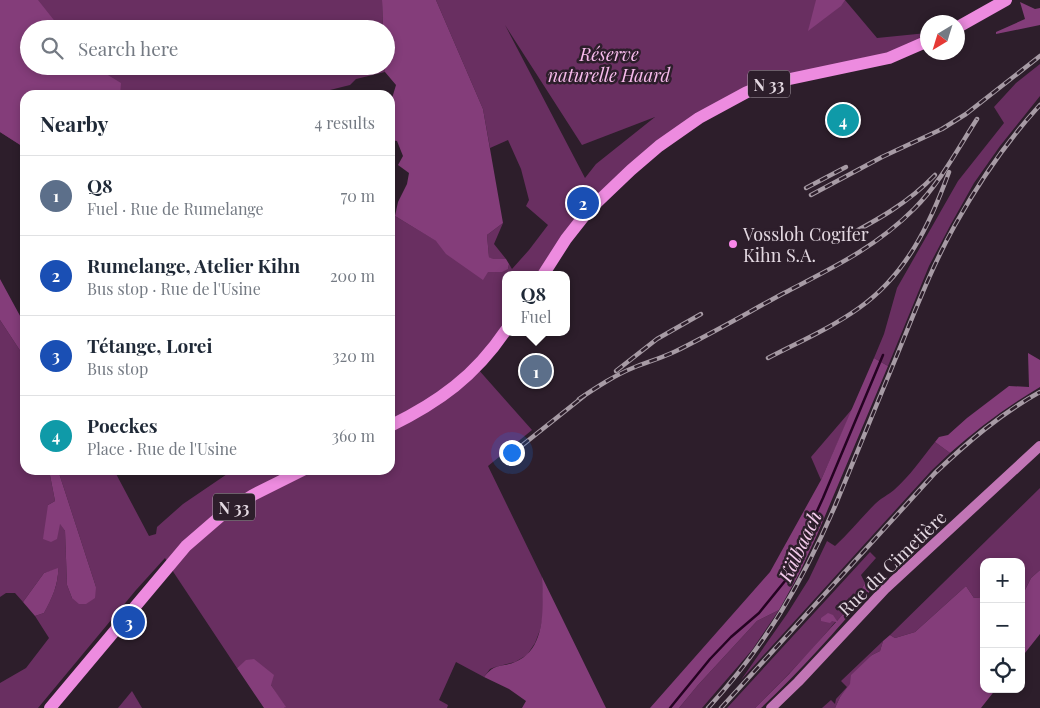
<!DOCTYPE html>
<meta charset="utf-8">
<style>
:root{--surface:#fff;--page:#f2f2f3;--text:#1f2937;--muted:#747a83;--line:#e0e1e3;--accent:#0b8043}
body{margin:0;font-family:"Playfair Display",serif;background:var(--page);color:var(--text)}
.controls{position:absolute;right:15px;bottom:15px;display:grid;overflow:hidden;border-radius:10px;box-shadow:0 2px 8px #0003}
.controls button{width:45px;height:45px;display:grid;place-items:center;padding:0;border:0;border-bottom:1px solid var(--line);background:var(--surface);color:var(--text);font:25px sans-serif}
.compass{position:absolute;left:920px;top:15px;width:45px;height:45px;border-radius:50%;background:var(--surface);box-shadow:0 2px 8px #0003;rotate:218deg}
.you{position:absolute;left:511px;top:452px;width:18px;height:18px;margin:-12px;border:4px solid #fff;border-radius:50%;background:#1a73e8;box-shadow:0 0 0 8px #1a73e833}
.badge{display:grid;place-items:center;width:32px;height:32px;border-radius:50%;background:var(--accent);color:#fff;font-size:16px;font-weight:700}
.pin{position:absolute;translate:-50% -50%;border:2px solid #fff;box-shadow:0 1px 5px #0006}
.popup{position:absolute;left:502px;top:271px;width:68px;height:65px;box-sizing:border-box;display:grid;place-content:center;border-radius:10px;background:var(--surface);filter:drop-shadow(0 1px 4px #0005);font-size:16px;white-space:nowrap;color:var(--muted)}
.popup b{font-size:19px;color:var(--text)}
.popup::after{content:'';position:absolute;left:50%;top:100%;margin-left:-10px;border:10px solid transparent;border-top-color:var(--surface)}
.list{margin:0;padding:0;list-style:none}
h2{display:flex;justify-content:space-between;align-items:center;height:65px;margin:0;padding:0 20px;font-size:21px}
h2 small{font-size:16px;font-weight:400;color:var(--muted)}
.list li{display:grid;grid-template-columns:32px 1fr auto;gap:15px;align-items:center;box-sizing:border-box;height:80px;padding:0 20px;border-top:1px solid var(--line)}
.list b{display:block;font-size:19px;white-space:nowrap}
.list p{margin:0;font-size:16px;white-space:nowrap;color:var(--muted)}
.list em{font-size:16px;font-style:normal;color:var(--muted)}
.icon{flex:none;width:28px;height:28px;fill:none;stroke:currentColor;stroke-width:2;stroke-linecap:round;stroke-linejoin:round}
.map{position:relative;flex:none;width:1040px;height:708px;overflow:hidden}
.search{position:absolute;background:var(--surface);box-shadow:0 2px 8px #0003;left:20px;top:20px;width:375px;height:55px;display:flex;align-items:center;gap:12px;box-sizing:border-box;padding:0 18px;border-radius:28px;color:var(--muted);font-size:19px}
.panel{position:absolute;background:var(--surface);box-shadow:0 2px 8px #0003;left:20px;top:90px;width:375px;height:385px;border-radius:15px}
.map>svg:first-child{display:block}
.green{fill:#692f61;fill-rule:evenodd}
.forest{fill:#843d7a}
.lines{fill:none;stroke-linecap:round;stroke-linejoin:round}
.stream{stroke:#250322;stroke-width:2.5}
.secondary{stroke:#c175b5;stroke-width:10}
.primary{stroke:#ed8bdf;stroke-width:12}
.rail-casing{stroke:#a79ba5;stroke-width:4.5}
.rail{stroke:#2d1e2b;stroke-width:2.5;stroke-dasharray:8;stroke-linecap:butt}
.poi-dot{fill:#f987e9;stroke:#2d1e2b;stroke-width:2}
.labels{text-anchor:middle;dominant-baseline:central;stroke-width:5;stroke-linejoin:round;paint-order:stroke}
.shield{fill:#2d1e2b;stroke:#aca0aa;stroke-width:1}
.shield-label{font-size:16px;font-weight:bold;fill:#e3d8e1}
.park-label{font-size:18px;font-style:italic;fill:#f7bbec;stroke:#2d1e2b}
.poi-label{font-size:18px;fill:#e3d8e1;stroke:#2d1e2b;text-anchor:start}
.street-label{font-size:18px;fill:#e3d8e1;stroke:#2d1e2b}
.water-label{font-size:19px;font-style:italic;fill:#f4cbec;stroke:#2d1e2b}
</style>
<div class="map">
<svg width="1040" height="708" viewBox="0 0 1040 708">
<rect width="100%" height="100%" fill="#2d1e2b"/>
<g class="green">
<polygon points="0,0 382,0 383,29 29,29 29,66 385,66 385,72 356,79 350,85 330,90 330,95 297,95 297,93 294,95 25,95 25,148 0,132"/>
<path d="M 436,0 L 845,0 L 877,38 L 927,33 L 927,35 L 889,58 L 802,76 L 699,117 L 588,211 L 543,275 L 506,275 L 506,330 L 477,368 L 532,430 L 488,466 L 542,577 L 544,611 L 540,630 L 535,643 L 527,655 L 515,662 L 495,667 L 490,669 L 484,677 L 456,662 L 439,700 L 448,705 L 447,708 L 284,708 L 285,707 L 271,685 L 246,661 L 237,668 L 174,573 L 165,558 L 136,590 L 38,708 L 0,708 L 0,683 L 26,668 L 49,638 L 35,616 L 44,613 C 51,600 59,584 58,569 L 44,573 L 23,602 L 15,593 L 6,593 L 0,597 L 0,320 L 21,352 L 25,361 L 25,470 L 49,470 L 55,501 L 48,505 L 65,531 L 67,585 L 72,598 L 96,587 L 58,470 L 114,470 L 149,536 L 156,534 L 157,527 L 183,504 L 233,470 L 390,470 L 390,213 L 488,272 L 508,269 L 509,264 L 512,269 L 529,250 L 548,225 L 526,206 L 529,200 L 521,169 L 508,140 L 490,148 L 483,109 ZM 505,25 L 582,145 L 655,117 L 596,164 L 585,178 Z"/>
<polygon points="1040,64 1040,96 1000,146 974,183 951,224 929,266 888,366 874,358 884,334 897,288 958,181 1004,123 994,107 1016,83"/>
<polygon points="503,223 494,244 506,259 492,259 489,257 487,235"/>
<polygon points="853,408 821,480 811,457"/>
<path d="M 935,442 L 950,453 L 931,471 L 741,680 L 787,614 L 809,579 L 827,541 L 835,546 C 849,533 861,518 875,504 C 881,498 888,495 894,490 C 910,476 922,458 935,442 Z"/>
<polygon points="1040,488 1040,570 1031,578 1025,590 1021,588 1021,562 984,562 984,597 974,598 966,586 915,632 895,638 890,635"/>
<path d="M 870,552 L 876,558 L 861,575 L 865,583 L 858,596 L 837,621 L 832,621 L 836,621 C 811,652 783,680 755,708 L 727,708 Z"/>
<polygon points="779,610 752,650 702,708 679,708 698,685 757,621"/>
<polygon points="883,641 880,651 872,655 848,688 840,697 835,708 822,708 831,700 835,704 836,699 847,687 841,681"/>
<polygon points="132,691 142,708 118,708"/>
</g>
<g class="forest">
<polygon points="0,0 38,0 57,24 52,29 29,29 29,66 57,66 60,71 70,66 93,66 121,83 120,95 25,95 25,148 0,132"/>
<polygon points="382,0 436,0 483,109 503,223 487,235 489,257 493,259 506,259 509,264 508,269 502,272 488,272 483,280 446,254 436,241 395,216 398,202 407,184 409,173 398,165 403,156 397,141 390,140 390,105 396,85 385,72 385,66 386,66 386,29 383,29"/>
<polygon points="816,0 845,0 841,6 808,31"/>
<polygon points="1020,2 1035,9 1040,8 1040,25 996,34 996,32 1025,19"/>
<polygon points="0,279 25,325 25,361 21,352 0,320"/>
<path d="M 1028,353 L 1040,360 L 1040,387 C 1008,406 978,428 950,453 L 935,442 L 939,437 L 948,435 L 967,418 L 1009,386 L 1029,387 Z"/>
<polygon points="874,358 888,366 817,535 799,574 779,610 757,621 698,685 679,708 650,708 770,572 821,480"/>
<polygon points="49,470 58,470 96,587 95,598 86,604 79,604 72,598 67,585 65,531 60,524 57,539 51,542 43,539 48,505 55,501"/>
<path d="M 58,568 C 59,584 51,600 44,613 L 35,616 L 23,602 L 44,573 Z"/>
<polygon points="1040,570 1040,634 1021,658 1021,588 1025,590 1031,578"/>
<path d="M 542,577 L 606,708 L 522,708 L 526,701 L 509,689 L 484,677 C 496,662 501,668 515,662 C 547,649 543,606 542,577 Z"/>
<path d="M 865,583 L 870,591 C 835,632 800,671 761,708 L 755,708 L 789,674 L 836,622 L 832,621 L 830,623 L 821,621 L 821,618 L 828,613 L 833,615 L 837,621 L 858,596 Z"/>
<polygon points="966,586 974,598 984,597 984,689 996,689 981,708 835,708 840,697 850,684 851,675 872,655 880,651 883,641 890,635 895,638 915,632"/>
<polygon points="254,659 274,675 271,685 286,707 284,708 264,708 237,668 246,660"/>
</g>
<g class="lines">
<polyline class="stream" points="670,708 710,659 731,637 759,613 785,581 823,498 883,355"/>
<polyline class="secondary" points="771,708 798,682 885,589 1040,446"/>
<g class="primary">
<polyline points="958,27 1006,0"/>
<polyline points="543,275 566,239 588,211 631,170 659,146 699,118 747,92 771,83 889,58 928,41"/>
<path d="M 390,426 C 439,402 475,376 506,330"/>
<polyline points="50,708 186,546 223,514 253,495 303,470"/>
</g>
<defs>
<g id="rail">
<polyline points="806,188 846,167"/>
<polyline points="811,195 882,157 942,129 966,114 1040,56"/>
<path d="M 836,242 C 873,222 905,206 935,175"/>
<path d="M 768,358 C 799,342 831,328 859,308 C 906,275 930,224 949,172"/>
<polyline points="616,371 657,339 701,314"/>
<path d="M 579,399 C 597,387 615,375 635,367 C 648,362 661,358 674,352 C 711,334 747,313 784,293 C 832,268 875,248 914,209 C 940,183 957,150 977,119"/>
<polyline points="510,455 584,396"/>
<path d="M 708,708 C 765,646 802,583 835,506 C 855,458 875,409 895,360 C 914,314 931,268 955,225 C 979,182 1007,141 1040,105"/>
<path d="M 721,708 L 935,473 C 968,442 1000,414 1040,392"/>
</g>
</defs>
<use href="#rail" class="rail-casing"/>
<use href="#rail" class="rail"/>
</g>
<circle class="poi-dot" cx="733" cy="244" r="5"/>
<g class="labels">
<g class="shield">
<rect x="748" y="70.5" width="42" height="27" rx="4"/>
<rect x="213" y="493.5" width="42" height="27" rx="4"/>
</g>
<g class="shield-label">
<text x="769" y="84">N 33</text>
<text x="234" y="507">N 33</text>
</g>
<g class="park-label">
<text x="609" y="54">Réserve<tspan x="609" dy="21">naturelle Haard</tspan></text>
</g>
<g class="poi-label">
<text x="743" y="234">Vossloh Cogifer<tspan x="743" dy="21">Kihn S.A.</tspan></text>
</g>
<g class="street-label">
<text transform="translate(892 563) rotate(-44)">Rue du Cimetière</text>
</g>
<g class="water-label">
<text transform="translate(799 546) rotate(-65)">Kälbaach</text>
</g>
</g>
</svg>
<div class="controls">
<button>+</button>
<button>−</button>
<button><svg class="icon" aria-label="locate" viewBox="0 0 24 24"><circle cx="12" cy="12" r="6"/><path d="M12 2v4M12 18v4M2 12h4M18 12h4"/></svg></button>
</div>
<svg class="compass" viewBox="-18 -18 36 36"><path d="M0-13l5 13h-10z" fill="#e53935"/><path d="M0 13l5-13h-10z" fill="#747a83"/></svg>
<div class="you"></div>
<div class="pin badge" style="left:536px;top:371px;background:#5c6f8a">1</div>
<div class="popup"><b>Q8</b>Fuel</div>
<div class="pin badge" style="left:583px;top:203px;background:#1a4fb4">2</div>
<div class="pin badge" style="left:129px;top:622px;background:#1a4fb4">3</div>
<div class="pin badge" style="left:843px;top:120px;background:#0f9aa8">4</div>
<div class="search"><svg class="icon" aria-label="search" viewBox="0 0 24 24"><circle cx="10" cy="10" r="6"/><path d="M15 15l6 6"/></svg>Search here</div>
<section class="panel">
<h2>Nearby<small>4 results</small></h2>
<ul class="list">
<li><span class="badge" style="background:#5c6f8a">1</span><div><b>Q8</b><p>Fuel · Rue de Rumelange</p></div><em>70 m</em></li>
<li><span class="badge" style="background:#1a4fb4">2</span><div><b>Rumelange, Atelier Kihn</b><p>Bus stop · Rue de l'Usine</p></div><em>200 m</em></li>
<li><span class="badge" style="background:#1a4fb4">3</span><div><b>Tétange, Lorei</b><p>Bus stop</p></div><em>320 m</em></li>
<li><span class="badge" style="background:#0f9aa8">4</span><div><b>Poeckes</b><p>Place · Rue de l'Usine</p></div><em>360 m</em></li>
</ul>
</section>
</div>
